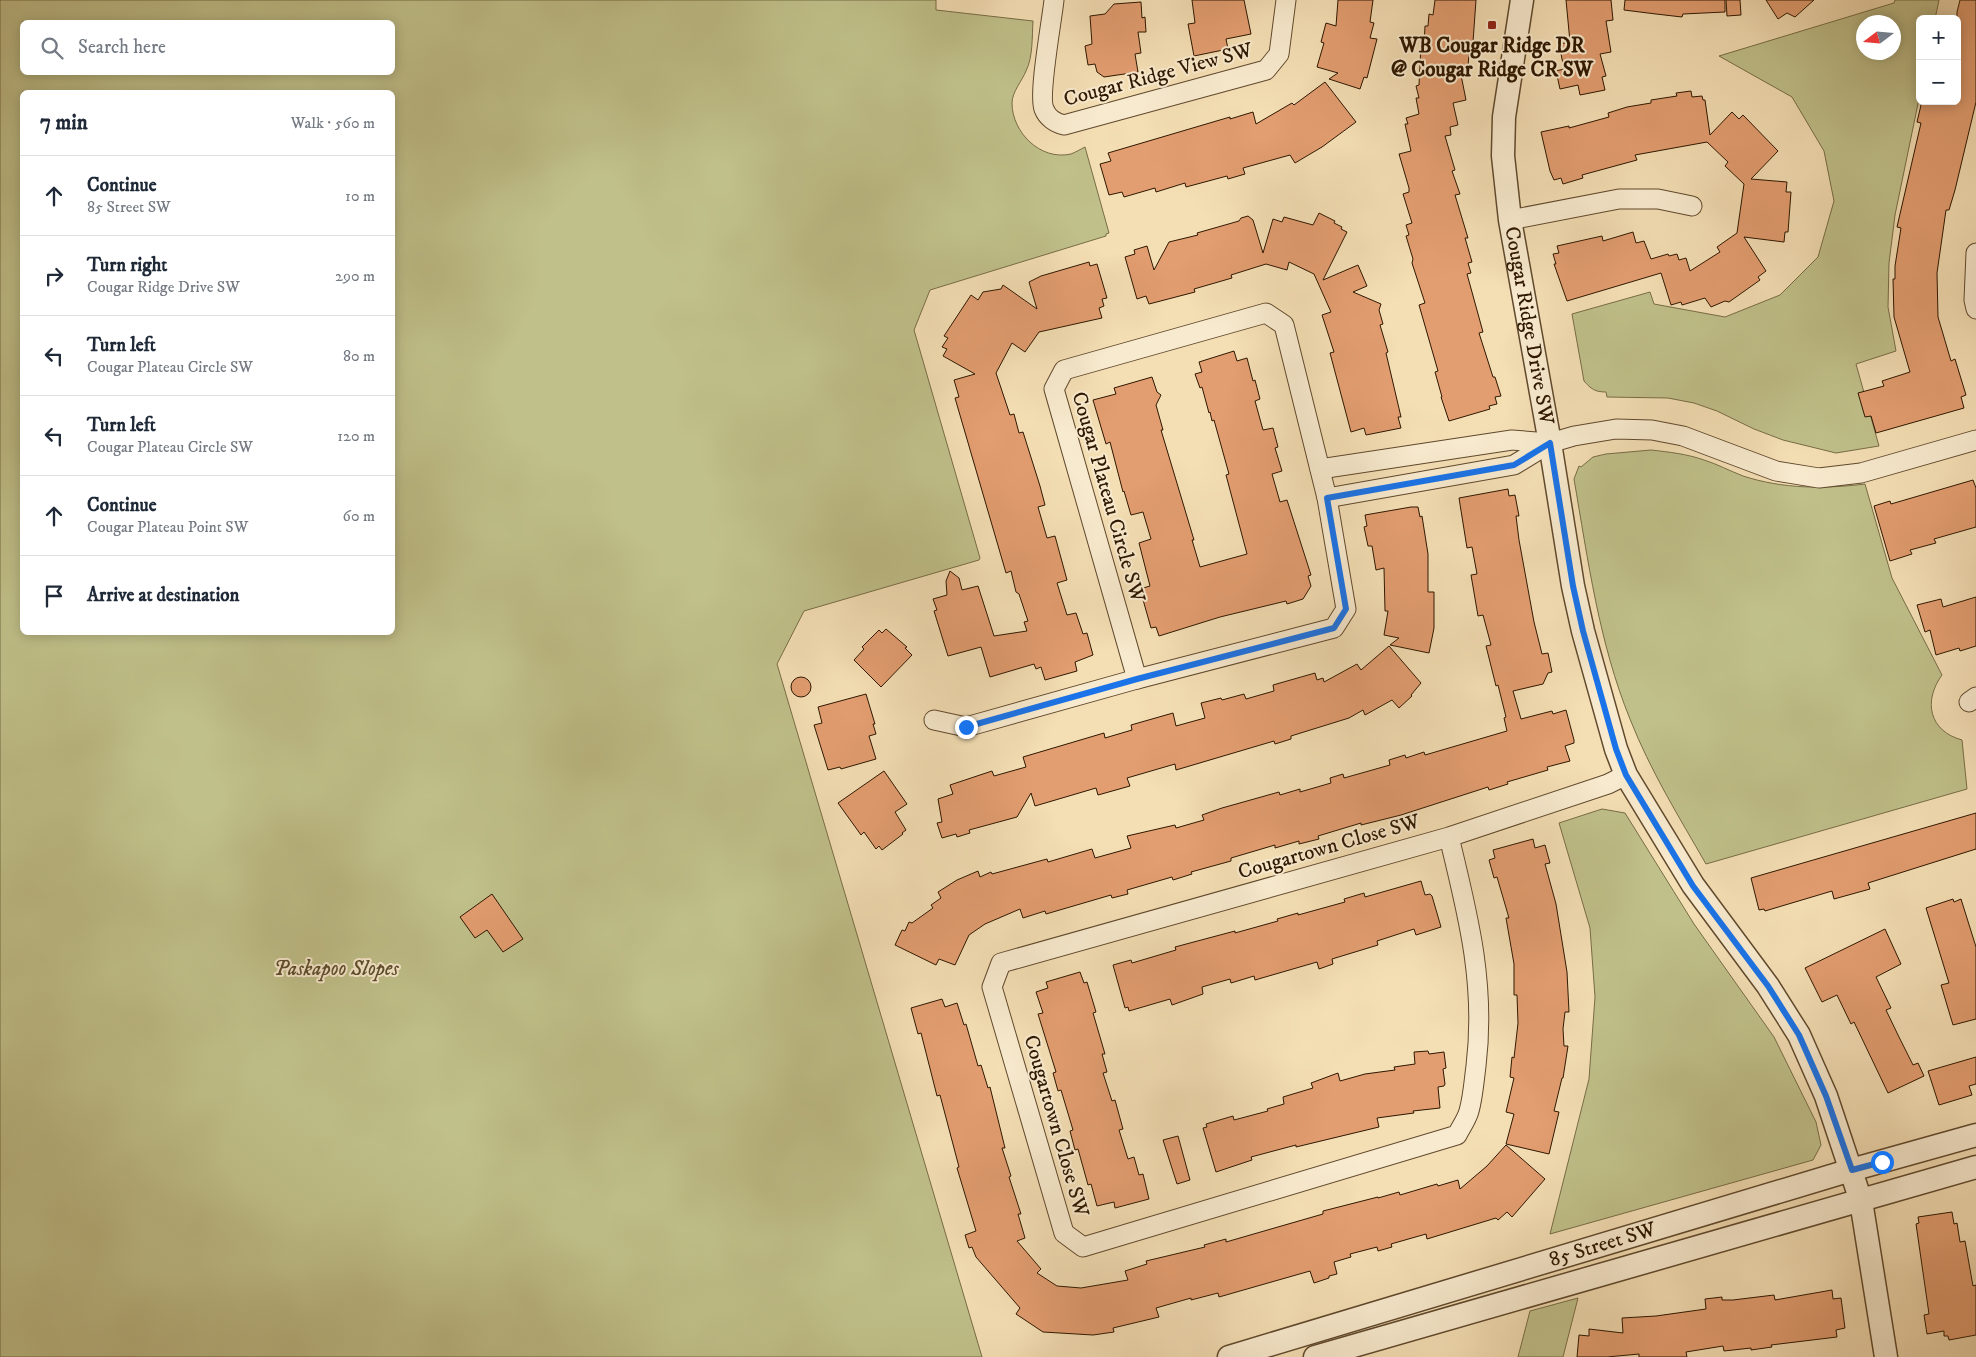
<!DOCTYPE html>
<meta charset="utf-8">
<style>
:root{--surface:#fff;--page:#f6f6f7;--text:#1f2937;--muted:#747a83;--line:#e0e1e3}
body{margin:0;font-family:"IM FELL DW Pica",serif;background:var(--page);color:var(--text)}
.controls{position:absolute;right:15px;top:15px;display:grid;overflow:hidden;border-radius:8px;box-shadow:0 2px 12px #0003}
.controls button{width:45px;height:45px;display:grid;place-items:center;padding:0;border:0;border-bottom:1px solid var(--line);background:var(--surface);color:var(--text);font:25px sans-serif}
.compass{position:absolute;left:1856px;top:15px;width:45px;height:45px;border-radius:50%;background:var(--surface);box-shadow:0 2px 12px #0003;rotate:254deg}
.stop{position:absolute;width:15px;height:15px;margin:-11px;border:4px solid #1a73e8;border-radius:50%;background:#fff}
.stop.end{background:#1a73e8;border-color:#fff;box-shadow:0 1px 5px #0008}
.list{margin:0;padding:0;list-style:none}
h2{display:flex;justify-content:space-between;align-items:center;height:65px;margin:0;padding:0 20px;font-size:21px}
h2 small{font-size:16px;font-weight:400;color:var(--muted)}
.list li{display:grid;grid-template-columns:32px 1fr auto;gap:15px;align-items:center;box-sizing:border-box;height:80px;padding:0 20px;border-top:1px solid var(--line)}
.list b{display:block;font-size:19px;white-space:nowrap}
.list p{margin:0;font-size:16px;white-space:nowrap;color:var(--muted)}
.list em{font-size:16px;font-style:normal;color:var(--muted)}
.icon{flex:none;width:28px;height:28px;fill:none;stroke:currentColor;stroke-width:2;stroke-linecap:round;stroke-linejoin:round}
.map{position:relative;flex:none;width:1976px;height:1357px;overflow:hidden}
.search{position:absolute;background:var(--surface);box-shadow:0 2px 12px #0003;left:20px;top:20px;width:375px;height:55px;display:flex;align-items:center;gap:12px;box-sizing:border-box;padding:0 18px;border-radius:8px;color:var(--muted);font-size:19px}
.panel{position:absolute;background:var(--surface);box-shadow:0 2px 12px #0003;left:20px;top:90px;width:375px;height:545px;border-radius:8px}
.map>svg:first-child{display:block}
.green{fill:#c0c08a;stroke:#776c45;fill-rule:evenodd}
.building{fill:#e29d70;stroke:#2e1700}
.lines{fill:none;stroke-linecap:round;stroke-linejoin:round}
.minor-casing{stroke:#60492d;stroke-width:21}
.tertiary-casing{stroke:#60492d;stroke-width:25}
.minor{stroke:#f8eace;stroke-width:19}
.tertiary{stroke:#f8eace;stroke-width:22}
.route{stroke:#1a73e8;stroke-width:6}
.poi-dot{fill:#8f2418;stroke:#f8eace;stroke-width:2}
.labels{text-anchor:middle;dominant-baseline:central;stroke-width:4;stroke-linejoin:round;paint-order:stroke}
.poi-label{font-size:21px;font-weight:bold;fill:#2e1700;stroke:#f8eace}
.street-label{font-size:21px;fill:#2e1700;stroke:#f8eace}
.park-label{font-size:21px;font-style:italic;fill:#5a4a29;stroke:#f8eace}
</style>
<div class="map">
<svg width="1976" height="1357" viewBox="0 0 1976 1357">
<rect width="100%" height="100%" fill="#f4deb4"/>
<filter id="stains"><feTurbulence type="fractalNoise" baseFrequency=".004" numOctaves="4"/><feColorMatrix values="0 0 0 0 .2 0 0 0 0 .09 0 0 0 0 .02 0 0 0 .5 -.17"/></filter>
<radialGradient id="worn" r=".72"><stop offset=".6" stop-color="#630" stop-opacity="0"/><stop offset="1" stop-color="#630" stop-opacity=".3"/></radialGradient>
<g class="green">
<path d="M 0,0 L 936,0 L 936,10 L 1033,21 C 1032,37 1033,57 1026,71 C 1022,81 1012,92 1012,103 C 1012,132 1040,161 1071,154 C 1076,152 1081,149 1085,147 L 1109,233 L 1106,234 L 1106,236 L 930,290 L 914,330 L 980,558 L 979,560 L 804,611 L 777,664 L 982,1357 L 0,1357 ZM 22,22 L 392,22 L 392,72 L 22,72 ZM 22,92 L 392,92 L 392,632 L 22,632 Z"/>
<path d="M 1895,0 L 1939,0 L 1935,19 L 1920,19 L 1920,94 L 1895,215 L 1889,263 L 1888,307 L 1896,351 L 1856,364 L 1879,446 L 1836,453 L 1783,440 L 1754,429 L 1717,411 L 1694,403 L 1668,398 L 1607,397 L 1606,392 C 1595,392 1591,389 1584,381 L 1572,314 L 1650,292 L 1654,304 L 1725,317 L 1780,295 L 1818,257 L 1834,201 L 1824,151 L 1792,97 L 1719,56 L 1894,3 ZM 1864,22 L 1894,22 L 1894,52 L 1864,52 Z"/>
<path d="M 1651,450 C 1669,452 1687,454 1704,460 C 1717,464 1730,471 1743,476 C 1783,489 1824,489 1865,484 L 1892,578 L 1942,675 C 1923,701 1929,731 1962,740 L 1967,789 L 1706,864 C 1679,817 1650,770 1630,719 C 1599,643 1588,560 1574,479 L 1579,466 L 1581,467 L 1593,457 L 1606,454 Z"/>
<polygon points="1602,809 1625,813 1694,924 1774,1037 1816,1122 1821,1145 1813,1160 1550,1234 1589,1079 1595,997 1590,928 1559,823"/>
<polygon points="1578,1298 1563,1357 1518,1357 1530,1311"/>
</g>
<g class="building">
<polygon points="1192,0 1244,0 1251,34 1226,39 1228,49 1194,56 1188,24 1195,23"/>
<polygon points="1338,0 1373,0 1370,22 1374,23 1370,38 1377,39 1367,78 1364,77 1360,89 1329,79 1338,73 1317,67 1324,43 1321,42 1326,23 1336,26"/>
<polygon points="1435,0 1476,0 1473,42 1470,41 1468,66 1459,65 1466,100 1453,103 1458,125 1450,127 1451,135 1445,136 1455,170 1452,171 1460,194 1455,195 1468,238 1465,238 1472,262 1468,263 1471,273 1467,274 1483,332 1479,333 1493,377 1495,377 1501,396 1495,397 1497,404 1489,406 1490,409 1449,421 1441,397 1442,397 1435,372 1438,371 1419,305 1425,303 1412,263 1413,259 1406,236 1409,235 1406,225 1412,223 1403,194 1409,192 1409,188 1399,154 1411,151 1405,124 1408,124 1406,118 1419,114 1416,98 1419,98 1416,86 1419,85 1421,45 1424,45 1425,26 1428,26 1429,14 1433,15"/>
<polygon points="1566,0 1611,0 1613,20 1606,21 1611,52 1600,54 1606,76 1602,77 1605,90 1580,95 1578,85 1560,89 1556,71 1564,69 1559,44 1570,42"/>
<polygon points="1625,0 1725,0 1725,12 1683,14 1682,17 1656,14 1624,10"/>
<polygon points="1726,0 1740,0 1741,15 1727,16"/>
<polygon points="1766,0 1814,0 1795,17 1787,13 1778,19"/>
<polygon points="1960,0 1976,0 1976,102 1955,190 1949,210 1946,210 1937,273 1938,317 1951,361 1955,359 1966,395 1961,397 1964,408 1876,433 1871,416 1865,417 1858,393 1884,386 1882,381 1910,372 1894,317 1893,279 1895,279 1895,266 1901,228 1897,227 1921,123 1917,122 1922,101 1957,101 1957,12"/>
<polygon points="1141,2 1142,18 1145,17 1146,32 1138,32 1141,53 1135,54 1138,72 1104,77 1097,72 1095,64 1088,65 1085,46 1092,44 1090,16 1105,14 1114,4"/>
<polygon points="1325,82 1356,122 1322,147 1295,163 1290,155 1243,168 1245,174 1228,179 1227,176 1186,187 1185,183 1156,192 1155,188 1124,197 1122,192 1109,195 1100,164 1111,161 1108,153 1230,117 1230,119 1253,112 1256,124 1292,103 1294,105"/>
<polygon points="1691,91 1692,97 1702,96 1703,100 1705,100 1710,135 1732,112 1739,119 1743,115 1778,151 1751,179 1787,182 1786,192 1791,192 1788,232 1785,232 1784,242 1744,237 1766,271 1758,277 1760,280 1729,302 1725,301 1711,307 1705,298 1682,305 1681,302 1671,305 1661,273 1567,301 1554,264 1556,264 1553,254 1559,253 1557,246 1602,236 1603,241 1633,232 1636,243 1644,241 1651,259 1668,254 1669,256 1677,254 1679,260 1686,258 1690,271 1720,252 1717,247 1737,233 1744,184 1725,166 1728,162 1707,142 1635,155 1637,160 1582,175 1583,178 1563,184 1561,178 1554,180 1550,171 1541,132 1569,126 1569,128 1609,117 1608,113 1627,107 1651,103 1651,100 1677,96 1676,93"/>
<polygon points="1319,213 1335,221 1334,223 1342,227 1341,229 1347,232 1323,280 1358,265 1367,286 1353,292 1381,304 1379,310 1383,324 1380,325 1388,352 1386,353 1401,417 1398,417 1401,428 1366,435 1364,428 1351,432 1330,353 1334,352 1322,315 1331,312 1314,274 1289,262 1287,270 1266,264 1231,275 1232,278 1194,289 1195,292 1149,304 1146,296 1137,299 1125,257 1135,254 1134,250 1147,246 1154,270 1169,242 1198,235 1197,233 1239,221 1241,218 1248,216 1253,220 1263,253 1273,219 1282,222 1284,217 1313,225"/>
<polygon points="1089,262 1090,266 1097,264 1107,298 1102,299 1104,306 1099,308 1102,318 1039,332 1025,352 1012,343 996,373 1010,415 1014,414 1019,433 1023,432 1040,486 1045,505 1038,507 1047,538 1055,536 1067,580 1057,583 1067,615 1076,613 1083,634 1087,633 1093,655 1075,662 1077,671 1045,680 1041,667 1036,669 1034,664 990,677 981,647 948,656 934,611 937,610 933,599 947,595 946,581 950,571 959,578 962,590 978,586 994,636 1027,631 1024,622 1028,621 1019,594 1016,592 1011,571 1006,573 955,398 959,397 954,380 975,374 943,356 947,349 942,347 948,338 944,336 971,295 978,300 983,292 1001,289 1003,285 1037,309 1029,282 1041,276"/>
<polygon points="1234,351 1237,361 1247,358 1253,381 1255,380 1260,399 1255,401 1263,430 1273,428 1278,447 1275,448 1282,471 1272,474 1280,502 1287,500 1311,575 1308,576 1311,586 1303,599 1287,604 1286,601 1220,617 1159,636 1156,627 1151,628 1140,589 1150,586 1139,543 1151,539 1143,512 1131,515 1124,491 1123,492 1110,442 1106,444 1093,400 1116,394 1114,388 1152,377 1157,392 1161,395 1156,405 1163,430 1161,430 1194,540 1192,540 1200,567 1247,554 1226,475 1229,474 1214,420 1212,421 1210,412 1209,413 1202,387 1200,388 1195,374 1202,372 1199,362"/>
<polygon points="1973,480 1976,488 1976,527 1934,539 1936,543 1910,550 1912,554 1890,561 1874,506 1890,501 1891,504"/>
<polygon points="1508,489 1509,496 1515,495 1519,516 1516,516 1519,540 1534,622 1542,654 1548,653 1552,672 1548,673 1543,684 1513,691 1521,719 1552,711 1553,714 1566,710 1574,740 1574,743 1565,746 1570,761 1547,767 1548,770 1507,782 1508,784 1489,790 1488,787 1401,815 1361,825 1361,823 1318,836 1319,839 1299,844 1299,841 1275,848 1275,845 1231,858 1231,861 1191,872 1192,874 1173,880 1172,877 1127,890 1128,894 1112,898 1111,895 1046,914 1045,911 1023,918 1020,909 985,924 969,935 955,965 939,959 936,965 895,945 902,930 905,931 909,922 912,923 933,908 931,905 941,898 938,892 957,880 978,871 980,877 991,872 992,874 1047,859 1048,862 1092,849 1095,858 1131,848 1127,836 1175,825 1176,828 1204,820 1202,815 1222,808 1279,792 1280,795 1300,789 1300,792 1331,783 1330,778 1343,774 1344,778 1390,765 1389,760 1405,755 1406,758 1424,752 1425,755 1507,731 1504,718 1506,717 1498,685 1496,686 1486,646 1491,645 1483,615 1478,616 1471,575 1477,574 1472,547 1467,548 1459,498"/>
<polygon points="1411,507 1418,507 1420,517 1422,516 1428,554 1428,592 1434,592 1434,628 1429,653 1390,645 1399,638 1384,635 1388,611 1385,611 1384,568 1376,570 1372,546 1368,546 1364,527 1367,526 1365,515"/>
<polygon points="1976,597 1976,646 1960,651 1959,648 1936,655 1930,630 1925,632 1917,605 1941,599 1943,607"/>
<polygon points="886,629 907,647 905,648 912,655 881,687 854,660 864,649 862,647 879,630 882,633"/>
<polygon points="1389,646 1421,683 1411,695 1412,696 1399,708 1392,700 1365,715 1363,710 1349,718 1291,736 1291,739 1275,744 1274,741 1176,770 1175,764 1127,778 1130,786 1098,795 1096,788 1035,806 1031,793 1017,817 969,830 970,833 957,837 956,834 942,838 937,823 942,822 938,799 953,794 950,785 992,771 994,776 1026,767 1023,757 1104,733 1105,738 1132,730 1131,725 1173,713 1176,726 1205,718 1201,703 1221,698 1222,700 1244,694 1246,699 1274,691 1273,685 1315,673 1317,680 1323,678 1324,682 1357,664 1361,670"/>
<circle cx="801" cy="687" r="10"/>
<polygon points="866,694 875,724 873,724 876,734 869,736 876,759 841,769 840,767 828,770 814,725 822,723 818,707"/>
<polygon points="884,771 907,804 895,812 906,830 902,833 903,834 882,850 879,846 876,849 864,832 861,835 838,803"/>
<polygon points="1976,813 1976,849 1868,883 1870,889 1834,899 1832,891 1765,911 1764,909 1759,910 1751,878"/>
<polygon points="1533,839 1535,848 1545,845 1550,863 1545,864 1556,904 1567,972 1569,1012 1565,1012 1563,1029 1564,1046 1568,1046 1563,1078 1562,1078 1554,1111 1559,1112 1549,1154 1506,1144 1514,1114 1506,1112 1514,1078 1510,1077 1512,1057 1514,1058 1518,1023 1517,995 1514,995 1514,964 1506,918 1509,918 1497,877 1494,878 1489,860 1495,858 1493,850"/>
<polygon points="1421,881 1425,895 1430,894 1432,896 1441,927 1416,935 1414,929 1377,941 1378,945 1332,959 1333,964 1319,969 1317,962 1255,980 1254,976 1231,983 1230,979 1202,987 1203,994 1172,1005 1170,999 1129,1011 1128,1007 1125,1008 1113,965 1131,960 1132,963 1176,950 1175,947 1235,931 1235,933 1278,921 1277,919 1298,913 1298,915 1345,902 1344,899 1364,893 1365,897"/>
<polygon points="492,894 523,939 503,952 487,930 475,938 460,917"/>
<polygon points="1953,899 1954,902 1961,899 1976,947 1976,1019 1953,1025 1941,985 1949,983 1926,908"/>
<polygon points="1885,929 1901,964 1876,977 1891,1008 1886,1010 1898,1035 1913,1065 1918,1063 1924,1076 1888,1093 1854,1022 1851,1024 1837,995 1822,1002 1805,968"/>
<polygon points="1080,972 1084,983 1087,982 1096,1012 1093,1013 1105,1054 1102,1054 1107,1072 1103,1073 1112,1101 1115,1100 1123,1129 1119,1130 1128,1159 1134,1157 1139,1175 1143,1174 1149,1199 1115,1208 1114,1202 1097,1206 1091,1184 1088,1185 1078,1149 1075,1150 1070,1131 1073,1130 1061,1090 1058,1091 1053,1073 1056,1072 1038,1014 1043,1013 1036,992 1048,988 1046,982"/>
<polygon points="942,999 945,1007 957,1003 964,1025 966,1024 978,1066 981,1065 988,1088 990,1087 1005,1148 1002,1148 1011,1176 1009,1177 1021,1214 1018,1214 1025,1238 1017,1241 1041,1269 1037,1273 1057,1286 1081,1288 1128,1280 1125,1271 1147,1264 1146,1261 1205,1247 1204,1245 1226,1239 1226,1242 1323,1214 1323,1211 1378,1197 1378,1198 1399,1192 1400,1195 1437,1184 1438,1186 1458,1180 1460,1189 1487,1166 1506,1145 1545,1179 1512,1217 1507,1212 1498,1220 1496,1218 1427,1239 1426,1234 1391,1244 1392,1247 1378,1251 1377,1247 1350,1254 1351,1257 1334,1262 1337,1274 1329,1276 1329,1278 1314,1283 1310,1271 1219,1297 1218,1293 1191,1300 1191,1298 1156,1308 1159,1317 1113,1328 1114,1332 1093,1335 1043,1332 1016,1314 1020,1308 976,1257 972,1247 969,1248 965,1235 976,1231 957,1168 959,1167 940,1095 937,1096 921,1033 918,1034 911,1008"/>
<polygon points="1428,1051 1429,1054 1444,1052 1446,1068 1443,1069 1445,1084 1444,1086 1438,1087 1440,1108 1413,1111 1414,1113 1377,1118 1379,1127 1296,1147 1296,1145 1251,1157 1252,1160 1216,1172 1203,1128 1207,1127 1206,1124 1233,1116 1234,1120 1268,1111 1267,1109 1284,1104 1283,1097 1313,1088 1311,1083 1338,1073 1340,1081 1365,1074 1395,1070 1394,1067 1415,1064 1414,1052"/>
<polygon points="1976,1057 1976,1084 1969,1086 1972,1095 1939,1105 1928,1071"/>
<polygon points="1178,1136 1190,1180 1177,1184 1163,1140"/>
<polygon points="1952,1212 1954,1224 1957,1223 1960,1242 1965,1241 1973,1286 1976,1285 1976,1335 1949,1340 1948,1336 1944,1336 1944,1331 1927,1334 1924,1315 1929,1314 1916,1224 1919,1223 1918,1217"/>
<polygon points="1832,1290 1833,1299 1841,1298 1845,1328 1836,1330 1837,1337 1771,1345 1772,1347 1751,1350 1751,1348 1724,1351 1723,1346 1686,1352 1687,1357 1639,1357 1639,1354 1607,1357 1577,1357 1579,1335 1589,1336 1589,1329 1623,1333 1622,1318 1656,1316 1706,1309 1705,1299 1722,1297 1722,1300 1733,1300 1774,1295 1775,1300"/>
</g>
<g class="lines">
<defs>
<g id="minor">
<path d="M 1054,0 C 1052,20 1038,95 1044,109 C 1047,117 1055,123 1064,125 L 1266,70 L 1279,54 L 1286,0"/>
<polyline points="1510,220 1619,199 1658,199 1692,206"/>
<polyline points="1976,253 1974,300 1976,309"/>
<polygon points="1266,313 1284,325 1327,498 1346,609 1334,628 1137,679 1054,389 1064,370"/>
<polyline points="1320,469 1512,440 1550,443"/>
<polyline points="1327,498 1514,465 1550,443 1574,436 1616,429 1652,430 1683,436 1776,471 1819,478 1861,473 1976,440"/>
<polyline points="1969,702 1976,697"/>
<polyline points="934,720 966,727 1137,679"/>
<path d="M 1449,837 C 1468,915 1486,984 1476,1066 C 1474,1081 1473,1097 1469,1111 C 1467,1119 1461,1127 1457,1135 L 1083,1247 L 1064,1233 L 992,987 L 1001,963 L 1449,837 L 1608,784 L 1626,775"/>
</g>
<g id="tertiary">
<path id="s1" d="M 1522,0 L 1504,117 L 1503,156 L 1510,220 L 1550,443 L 1573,586 L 1583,631 L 1616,749 L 1626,775 L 1693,885 L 1768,986 L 1799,1035 L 1826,1096 L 1861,1201 L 1886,1357"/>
<path id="s2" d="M 1229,1357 L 1851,1170 L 1976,1135"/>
<polyline points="1315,1357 1976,1167"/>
</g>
</defs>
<use href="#minor" class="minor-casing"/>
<use href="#tertiary" class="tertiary-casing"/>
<use href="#minor" class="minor"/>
<use href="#tertiary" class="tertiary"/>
</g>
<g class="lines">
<polyline class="route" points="966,727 1137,679 1334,628 1346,609 1327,498 1514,465 1550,443 1573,586 1583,631 1616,749 1626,775 1693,886 1768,986 1799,1035 1826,1096 1852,1170 1882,1162"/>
</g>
<rect class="poi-dot" x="1487" y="20" width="10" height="10" rx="2.5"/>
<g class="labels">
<g class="poi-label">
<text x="1492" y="46">WB Cougar Ridge DR<tspan x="1492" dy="24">@ Cougar Ridge CR SW</tspan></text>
</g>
<g class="street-label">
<text transform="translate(1158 75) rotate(-15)">Cougar Ridge View SW</text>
<text stroke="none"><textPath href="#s1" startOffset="329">Cougar Ridge Drive SW</textPath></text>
<text transform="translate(1108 497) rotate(74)">Cougar Plateau Circle SW</text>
<text transform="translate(1329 847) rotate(-16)">Cougartown Close SW</text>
<text transform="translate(1056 1126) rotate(74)">Cougartown Close SW</text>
<text stroke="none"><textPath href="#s2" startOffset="390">85 Street SW</textPath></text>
</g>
<g class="park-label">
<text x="336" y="969">Paskapoo Slopes</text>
</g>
</g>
<rect width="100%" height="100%" filter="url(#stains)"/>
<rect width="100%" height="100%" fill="url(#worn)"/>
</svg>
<div class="controls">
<button>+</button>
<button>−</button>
</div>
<svg class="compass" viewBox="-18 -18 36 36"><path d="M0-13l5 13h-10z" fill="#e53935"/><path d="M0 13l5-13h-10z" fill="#747a83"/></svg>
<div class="stop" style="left:1882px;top:1162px"></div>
<div class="stop end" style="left:966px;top:727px"></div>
<div class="search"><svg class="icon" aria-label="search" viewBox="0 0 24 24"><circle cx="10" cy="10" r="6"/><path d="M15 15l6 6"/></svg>Search here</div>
<section class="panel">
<h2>7 min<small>Walk · 560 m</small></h2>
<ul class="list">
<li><svg class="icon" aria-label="ahead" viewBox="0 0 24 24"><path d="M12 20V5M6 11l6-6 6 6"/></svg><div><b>Continue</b><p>85 Street SW</p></div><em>10 m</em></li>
<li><svg class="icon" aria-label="right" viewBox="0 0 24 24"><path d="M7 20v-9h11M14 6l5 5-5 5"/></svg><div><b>Turn right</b><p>Cougar Ridge Drive SW</p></div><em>290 m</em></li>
<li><svg class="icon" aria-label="left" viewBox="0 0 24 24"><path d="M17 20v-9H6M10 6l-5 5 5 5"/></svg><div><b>Turn left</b><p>Cougar Plateau Circle SW</p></div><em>80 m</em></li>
<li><svg class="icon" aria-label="left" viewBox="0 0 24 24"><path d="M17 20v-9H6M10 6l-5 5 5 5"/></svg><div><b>Turn left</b><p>Cougar Plateau Circle SW</p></div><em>120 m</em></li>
<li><svg class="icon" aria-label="ahead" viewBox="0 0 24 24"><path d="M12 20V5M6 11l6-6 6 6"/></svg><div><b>Continue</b><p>Cougar Plateau Point SW</p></div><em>60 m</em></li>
<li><svg class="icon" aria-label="arrive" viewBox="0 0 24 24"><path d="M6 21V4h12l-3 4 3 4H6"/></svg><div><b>Arrive at destination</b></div></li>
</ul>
</section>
</div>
